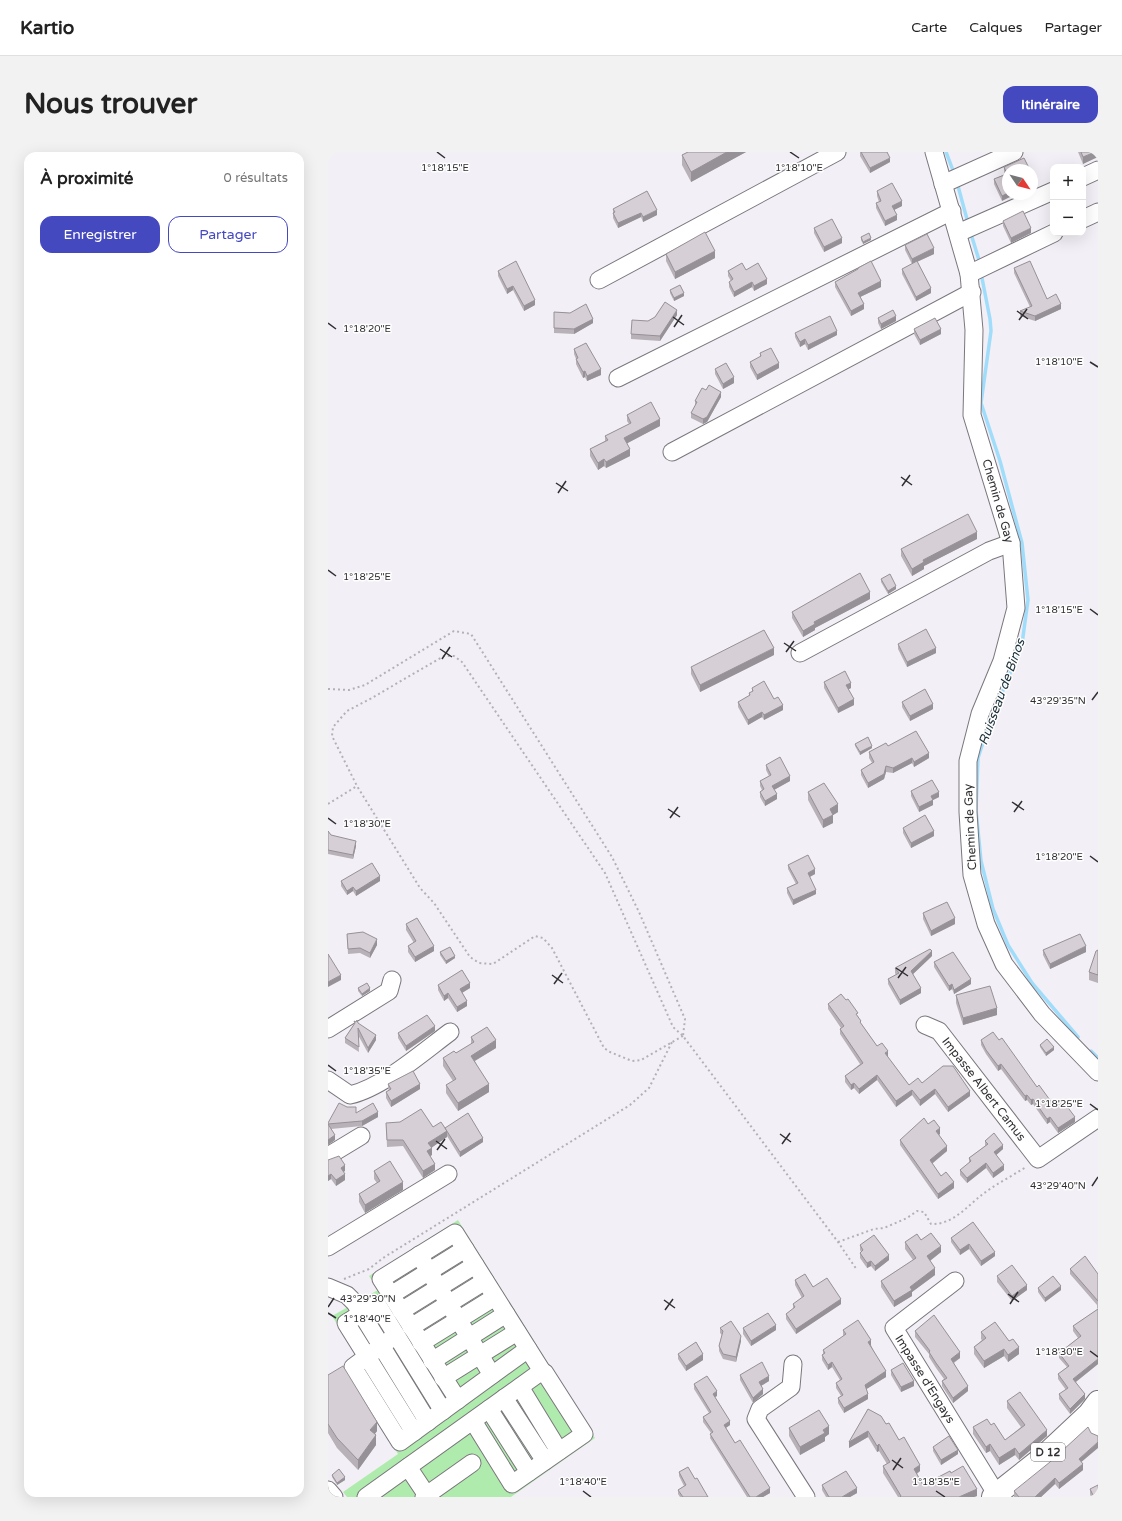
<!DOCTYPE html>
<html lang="fr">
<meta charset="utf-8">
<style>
:root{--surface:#fff;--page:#f2f2f2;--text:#222;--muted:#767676;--line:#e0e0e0;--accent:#4549bf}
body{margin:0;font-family:"Varela Round",sans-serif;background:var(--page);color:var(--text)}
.controls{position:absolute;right:12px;top:12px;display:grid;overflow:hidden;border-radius:8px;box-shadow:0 4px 16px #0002}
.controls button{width:36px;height:36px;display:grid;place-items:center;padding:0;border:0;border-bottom:1px solid var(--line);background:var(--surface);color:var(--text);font:20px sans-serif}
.compass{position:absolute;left:674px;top:12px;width:36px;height:36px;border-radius:50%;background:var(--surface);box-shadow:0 4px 16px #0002;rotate:125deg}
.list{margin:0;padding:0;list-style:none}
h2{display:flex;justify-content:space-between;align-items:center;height:52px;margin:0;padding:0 16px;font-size:17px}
h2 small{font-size:13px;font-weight:400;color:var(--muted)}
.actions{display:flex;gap:8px;padding:12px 16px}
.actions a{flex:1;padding:9px 0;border:1px solid var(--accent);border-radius:12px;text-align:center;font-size:14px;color:var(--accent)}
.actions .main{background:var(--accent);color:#fff}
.map{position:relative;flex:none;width:770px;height:1345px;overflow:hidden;border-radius:12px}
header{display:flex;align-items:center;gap:24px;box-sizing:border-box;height:56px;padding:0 20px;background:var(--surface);border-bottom:1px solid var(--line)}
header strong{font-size:19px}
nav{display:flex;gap:22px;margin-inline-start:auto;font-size:14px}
.intro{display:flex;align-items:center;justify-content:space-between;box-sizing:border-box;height:96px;padding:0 24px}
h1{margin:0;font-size:28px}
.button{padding:10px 18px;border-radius:12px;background:var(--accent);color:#fff;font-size:14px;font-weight:700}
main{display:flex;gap:24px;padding:0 24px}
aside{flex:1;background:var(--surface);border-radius:12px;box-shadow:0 4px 16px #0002}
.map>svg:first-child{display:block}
.green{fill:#b0ebae}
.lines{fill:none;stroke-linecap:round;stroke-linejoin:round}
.stream{stroke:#a0ddfb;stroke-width:3.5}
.minor-casing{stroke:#7a767c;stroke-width:19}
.major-casing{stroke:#7a767c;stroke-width:24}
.path{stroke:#b4b1b6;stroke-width:2;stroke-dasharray:2 3;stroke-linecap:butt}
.minor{stroke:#fff;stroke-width:17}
.major{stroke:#fff;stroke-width:22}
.wall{fill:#b8b2b8}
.shaded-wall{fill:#969196}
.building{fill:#d6cfd6;stroke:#969196}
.ticks{fill:none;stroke:#312f32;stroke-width:1.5}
.labels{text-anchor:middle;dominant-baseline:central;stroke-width:3;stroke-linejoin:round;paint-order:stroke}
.shield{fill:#fefefe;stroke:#6e6d6f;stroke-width:1}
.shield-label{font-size:11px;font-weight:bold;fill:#312f32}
.street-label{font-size:12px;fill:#312f32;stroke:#fefefe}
.water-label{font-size:13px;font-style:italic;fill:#1b2f38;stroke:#fefefe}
.ticks-label{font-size:10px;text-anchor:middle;fill:#312f32;stroke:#fefefe;stroke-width:3;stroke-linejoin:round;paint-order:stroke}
</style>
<header>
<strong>Kartio</strong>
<nav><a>Carte</a><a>Calques</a><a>Partager</a></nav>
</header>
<div class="intro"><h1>Nous trouver</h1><a class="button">Itinéraire</a></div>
<main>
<aside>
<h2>À proximité<small>0 résultats</small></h2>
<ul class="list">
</ul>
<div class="actions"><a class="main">Enregistrer</a><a>Partager</a></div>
</aside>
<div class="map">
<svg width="770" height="1345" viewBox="0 0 770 1345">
<rect width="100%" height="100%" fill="#f3eff6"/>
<polygon class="green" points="130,1068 267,1286 183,1345 19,1345 15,1340 70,1302 15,1215 30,1206 4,1164 50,1138 41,1124"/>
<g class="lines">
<g class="stream">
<polyline points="618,0 626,21"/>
<polyline points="630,34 640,71"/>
<polyline points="643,82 651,108"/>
<polyline points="654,126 662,167 663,179 653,251 672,309 694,391 700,448 694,492 660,575 650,606 648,658 653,709 665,757 680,793 704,831 750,885"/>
<polyline points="763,899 770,906"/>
</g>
<defs>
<g id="minor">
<polyline points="606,0 641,122 646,178 644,263 683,391 688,456 674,509 652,562 640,609 640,660 644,723 658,772 676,812 714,862 770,920"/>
<polyline points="755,25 770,18"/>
<polyline points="615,32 686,0"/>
<polyline points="755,67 770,60"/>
<polyline points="630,81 725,39"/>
<polyline points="641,122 726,81"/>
<polyline points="271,128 509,0"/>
<polyline points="290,226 624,59"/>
<polyline points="344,300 644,140"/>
<polyline points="472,501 661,399 683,391"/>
<polyline points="597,873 611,879 710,1007 770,966"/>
<polyline points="0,877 61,839 64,828"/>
<path d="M 0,928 L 22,943 C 54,936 95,900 122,880"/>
<polyline points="0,1004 33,984"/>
<polyline points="0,1095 120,1022"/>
<polyline points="91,1103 164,1223"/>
<polyline points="627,1129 566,1176 669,1343"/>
<polyline points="0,1135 19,1143 27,1151 100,1270"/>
<polyline points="63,1143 137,1097"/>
<polyline points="73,1159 147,1113"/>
<polyline points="83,1175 157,1129"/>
<polyline points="68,1183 25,1215 72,1290 200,1197"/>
<polyline points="93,1191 167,1145"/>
<polyline points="104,1209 178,1162"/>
<polyline points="465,1212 463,1235 432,1257 428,1267 478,1345"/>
<polyline points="115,1226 189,1180"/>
<polyline points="192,1235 231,1299"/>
<polyline points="176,1246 217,1309"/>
<polyline points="130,1248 53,1127 127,1081 214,1219 217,1221 256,1282 184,1332 145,1269"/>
<polyline points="161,1257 201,1320"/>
<polyline points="761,1262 767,1269 770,1280"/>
<polyline points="86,1280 18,1171 49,1152 115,1259"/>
<polyline points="80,1315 100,1345"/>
<polyline points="0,1338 6,1345"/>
<polyline points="38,1345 214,1219"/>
<polyline points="96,1345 144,1311"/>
</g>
<polyline id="major" points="665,1345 713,1307 761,1262 770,1250"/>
</defs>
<use href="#minor" class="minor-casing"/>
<use href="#major" class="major-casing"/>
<g class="path">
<polyline points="0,537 21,538 37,533 126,479 143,482 284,705 311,760 357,867 355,884"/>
<polyline points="0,652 29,634"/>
<polyline points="355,884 313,908 304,909 282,900 276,896 224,796 215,786 207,784 165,812 151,811 142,805 106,751 92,736 29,634 4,584 5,575 19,559 42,547 116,504 126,504 134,510 277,721 345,875 355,884 510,1090 529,1118"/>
<path d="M 510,1090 L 546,1077 L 556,1076 L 579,1066 L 589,1059 L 596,1060 L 603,1072 C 625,1073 639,1054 655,1042 C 668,1032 684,1024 698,1015"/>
<polyline points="16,1127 41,1117 55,1106 302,953 321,936 344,890"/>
</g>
<use href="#minor" class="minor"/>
<use href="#major" class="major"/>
</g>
<g class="wall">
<polygon points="360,0 418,0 363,30 354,13 354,3"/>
<polygon points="532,0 559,0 562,10 542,21 532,4"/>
<polygon points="750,0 770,0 755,12"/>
<polygon points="696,6 674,49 666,32 666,27 677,22 676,20 676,15"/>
<polygon points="549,39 574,54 566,58 569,68 557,74 548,56 548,51 551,50 549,44"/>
<polygon points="285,57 329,63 315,70 313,65 290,76 285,66"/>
<polygon points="675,69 703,81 683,91 675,74"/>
<polygon points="486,76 514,91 496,100 486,81"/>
<polygon points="533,85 543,88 535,92 533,88"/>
<polygon points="577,93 606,102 589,110 603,141 588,149 574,122 574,117 584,112 577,98"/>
<polygon points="338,102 387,106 347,127 338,109"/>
<polygon points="530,116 553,135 532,145 536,157 523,164 507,135 507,130 530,117"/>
<polygon points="686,116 719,147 733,157 707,169 692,164 692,159 702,155 686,121"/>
<polygon points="418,118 439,132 426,139 424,135 406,145 401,135 401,130 403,129 400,124 400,119"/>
<polygon points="170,119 207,153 196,159 185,138 179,142 170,124"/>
<polygon points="342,138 356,144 346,149 342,141"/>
<polygon points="226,160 242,161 265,171 246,182 226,181"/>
<polygon points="349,163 332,189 303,187 303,182 320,169"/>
<polygon points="550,166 568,169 553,177 550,171"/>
<polygon points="586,177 613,182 592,193 586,182"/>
<polygon points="467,181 509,183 480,198 477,192 472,195 467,185"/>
<polygon points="246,197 273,223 259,229 257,225 255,226 248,212 248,207 246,202"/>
<polygon points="432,201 451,216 429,228 422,215 422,210 432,205"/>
<polygon points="387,217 406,231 395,237 387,222"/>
<polygon points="393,245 379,270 375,272 363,266 363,261 367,254 367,249"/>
<polygon points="299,263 332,274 299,291 302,304 278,316 276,314 270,318 262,304 262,297 277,289 277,284 301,272 299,269"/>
<polygon points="649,387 596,414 596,417 584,424 573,404 573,397"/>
<polygon points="553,427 568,437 560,442 553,430"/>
<polygon points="542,447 487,476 487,478 475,485 464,466 464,460"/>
<polygon points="570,492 608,501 579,515 570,497"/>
<polygon points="446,503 372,540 363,522 363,515"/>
<polygon points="496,530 523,536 520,537 526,553 510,561 496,536"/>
<polygon points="424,536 446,547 455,558 436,568 434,565 420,573 410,555 410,550 421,544 421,541 424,540"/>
<polygon points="574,550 605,557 582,569 574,555"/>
<polygon points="527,592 544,596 532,603 527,594"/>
<polygon points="560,594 601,606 586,615 584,611 565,621 558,620 556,627 540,636 533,623 533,618 544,611 541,606 541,600"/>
<polygon points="438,613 462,629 446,638 449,647 437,654 432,645 432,640 434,638 432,634 432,629 441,624 438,618"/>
<polygon points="583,639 611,645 605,648 605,653 591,660 583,644"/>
<polygon points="480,640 510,660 505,663 505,671 495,676 480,648"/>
<polygon points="575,676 606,684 583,696 575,681"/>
<polygon points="0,679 3,683 28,694 25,707 0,702"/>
<polygon points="460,713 487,722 481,725 488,742 465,753 459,741 459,736 468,732 460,717"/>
<polygon points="13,729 52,729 28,744 25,739 19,743 13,734"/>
<polygon points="595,761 627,772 603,784 595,767"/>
<polygon points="78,772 106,799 87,810 80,800 80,794 86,791 78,778"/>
<polygon points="19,782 49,793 42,806 32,801 20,802"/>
<polygon points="715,798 758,800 722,817 715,803"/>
<polygon points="770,798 770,831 761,828 761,820"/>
<polygon points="112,800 127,806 118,812 112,803"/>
<polygon points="604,804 585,822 593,841 572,853 560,832 560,827 568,823 567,821 567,816"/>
<polygon points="606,810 643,832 626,842 624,837 621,839 606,815"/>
<polygon points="110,833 142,836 134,841 139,854 129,860 120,846 116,849 110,838"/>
<polygon points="30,836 42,839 34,844 30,839"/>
<polygon points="628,843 669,863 635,873 628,851"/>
<polygon points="500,852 530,864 533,872 549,894 560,904 559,905 581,933 594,931 642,944 620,960 607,942 592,954 584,943 568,955 549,928 531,942 526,936 523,938 517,930 517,924 532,912 512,882 512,877 513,876 500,857"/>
<polygon points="26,869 30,871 48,888 40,901 30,883 31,900 17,891 17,886 26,872"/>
<polygon points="107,879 78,899 70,886 70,881"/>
<polygon points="143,885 168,896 147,909 161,940 130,959 118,941 118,933 125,929 115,914 115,906 128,901 143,892"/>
<polygon points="653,888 671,888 709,935 727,955 747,970 730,981 722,970 719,972 705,952 703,953 699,948 697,949 673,917 670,919 658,902 653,893"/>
<polygon points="712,893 726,898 718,904 712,895"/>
<polygon points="60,932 92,937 63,955 58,946 58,940 61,938 60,937"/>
<polygon points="28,961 50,965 34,974 3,977 7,988 0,993 0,971"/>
<polygon points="58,971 105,975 117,976 155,990 132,1005 119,984 119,985 103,996 104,1003 102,1004 107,1018 95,1026 75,994 59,995"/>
<polygon points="600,972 612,982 611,983 619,999 604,1012 613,1024 626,1036 610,1047 572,993 572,988"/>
<polygon points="657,989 675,997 668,1003 676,1018 665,1026 658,1016 639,1031 632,1023 632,1018 641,1011 641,1006 657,994"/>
<polygon points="0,1008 17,1019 15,1020 17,1028 8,1034 3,1027 0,1029"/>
<polygon points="46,1019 75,1038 37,1061 31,1050 31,1042 49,1031 46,1027"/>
<polygon points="645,1070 667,1104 653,1114 641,1097 632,1103 623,1090 623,1086"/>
<polygon points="593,1088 613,1100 602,1109 607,1123 584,1140 584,1144 566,1155 553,1135 553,1129 585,1108 577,1097 577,1090"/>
<polygon points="532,1093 561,1108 547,1119 543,1114 539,1116 532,1106 532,1101 533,1100 532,1098"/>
<polygon points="742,1117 770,1122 770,1212 748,1230 757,1247 742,1262 731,1247 731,1242 738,1238 730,1227 730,1222 739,1215 731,1206 731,1201 750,1186 745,1179 745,1174 770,1157 769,1156 769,1153 742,1122"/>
<polygon points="669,1124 699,1138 684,1149 669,1130"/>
<polygon points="467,1128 485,1135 513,1152 468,1182 458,1167 458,1162 465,1157 465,1152 474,1146 467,1133"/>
<polygon points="710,1136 733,1138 717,1150 710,1140"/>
<polygon points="392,1176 413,1189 408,1210 395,1207 391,1199 391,1194 394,1183 392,1181"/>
<polygon points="415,1176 448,1178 423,1194 415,1182"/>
<polygon points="515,1178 543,1193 558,1225 538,1237 540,1247 516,1261 510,1251 510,1246 513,1244 508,1236 508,1231 512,1228 504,1215 500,1218 494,1208 494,1203 495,1202 495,1198 516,1184 515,1183"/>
<polygon points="587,1179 632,1206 626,1211 640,1239 625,1251 614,1234 614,1229 616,1227 608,1216 601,1205 601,1202 587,1185"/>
<polygon points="653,1180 681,1189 691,1202 680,1210 676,1204 656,1216 646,1202 646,1195 654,1188 653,1187"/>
<polygon points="350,1202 375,1208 358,1219 350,1207"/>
<polygon points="563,1218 586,1234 573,1240 563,1223"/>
<polygon points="0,1223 49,1279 47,1282 48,1293 30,1318 9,1296 0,1281"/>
<polygon points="412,1223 441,1229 433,1234 435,1242 425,1251 412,1228"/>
<polygon points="366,1232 389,1244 387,1245 402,1273 398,1276 407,1291 442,1341 435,1345 419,1345 382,1286 383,1281 375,1270 375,1265 381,1261 366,1237"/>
<polygon points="679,1249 719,1284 691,1308 687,1303 671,1313 662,1299 658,1301 645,1282 645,1275 663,1273 677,1288 693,1275 679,1256"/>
<polygon points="540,1257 558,1272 571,1288 592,1319 589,1322 595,1333 623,1321 649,1344 646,1345 570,1345 555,1321 555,1314 559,1312 551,1299 549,1300 540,1285 521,1296"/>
<polygon points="461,1276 501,1282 497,1285 497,1289 472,1303 461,1284"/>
<polygon points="605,1295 630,1302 613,1313 605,1299"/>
<polygon points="754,1310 755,1318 731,1337 727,1332 713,1345 686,1345 686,1339"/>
<polygon points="351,1320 380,1345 352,1345 350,1342 350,1338 356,1334 351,1324"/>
<polygon points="4,1323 17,1328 9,1333 4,1325"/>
<polygon points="494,1333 529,1341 522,1345 498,1345 494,1338"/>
<polygon points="762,1337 770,1345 763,1345 762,1342"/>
</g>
<g class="shaded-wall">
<polygon points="399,0 418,0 363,30 363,20"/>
<polygon points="767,0 770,0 770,5 755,12 755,5"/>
<polygon points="562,6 562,10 542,21 542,16"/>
<polygon points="706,27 706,31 704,32 704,28"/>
<polygon points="680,41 680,42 688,42 674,49 674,44"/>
<polygon points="574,49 574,54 564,59 564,54"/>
<polygon points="329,58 329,63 315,70 315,65"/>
<polygon points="313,61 313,65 290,76 290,71"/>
<polygon points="569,63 569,68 557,74 557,69"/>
<polygon points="703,76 703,81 683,91 683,86"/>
<polygon points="514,86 514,91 496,100 496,95"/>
<polygon points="543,86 543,88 535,92 535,90"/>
<polygon points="606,96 606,102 584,112 584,107"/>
<polygon points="387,99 387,106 347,127 347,120"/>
<polygon points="439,127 439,132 426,139 426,134"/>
<polygon points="553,129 553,135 530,146 530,141"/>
<polygon points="424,130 424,135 406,145 406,140"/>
<polygon points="185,134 185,138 179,142 179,137"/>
<polygon points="603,136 603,141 588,149 588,145"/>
<polygon points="356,141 356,144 346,149 346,146"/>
<polygon points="207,148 207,153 196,159 196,154"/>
<polygon points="536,152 536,157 523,164 523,159"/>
<polygon points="733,152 733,157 707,169 707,164"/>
<polygon points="349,158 349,163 332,189 332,184"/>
<polygon points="568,164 568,169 553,177 553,172"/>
<polygon points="265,167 265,171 246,182 246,177"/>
<polygon points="613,177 613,182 592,193 592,188"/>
<polygon points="509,179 509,183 480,198 480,193"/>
<polygon points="477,187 477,192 472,195 472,190"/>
<polygon points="451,211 451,216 429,228 429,223"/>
<polygon points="273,217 273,223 259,229 259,224"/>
<polygon points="257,219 257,225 255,226 255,220"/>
<polygon points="406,225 406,231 395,237 395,232"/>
<polygon points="393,240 393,245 379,270 375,272 375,267"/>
<polygon points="332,267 332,274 296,293 296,286"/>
<polygon points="302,297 302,304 278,316 278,310"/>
<polygon points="276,307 276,314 270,318 270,311"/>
<polygon points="649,380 649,387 596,414 596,417 584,424 584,417 595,408"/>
<polygon points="568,434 568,437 560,442 560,439"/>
<polygon points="542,440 542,447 487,476 487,478 475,485 475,479 486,470"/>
<polygon points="446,496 446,503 372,540 372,533"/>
<polygon points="608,496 608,501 579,515 579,510"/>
<polygon points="523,531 523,536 518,539 518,533"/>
<polygon points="526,547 526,553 510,561 510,556"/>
<polygon points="605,552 605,557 582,569 582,564"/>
<polygon points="455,553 455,558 436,568 436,563"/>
<polygon points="434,560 434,565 420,573 420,568"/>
<polygon points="544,594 544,596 532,603 532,600"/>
<polygon points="601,601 601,606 586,615 586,610"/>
<polygon points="584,606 584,611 565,621 565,616"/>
<polygon points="558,614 558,620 556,627 540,636 540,631"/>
<polygon points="462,624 462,629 444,639 444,634"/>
<polygon points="611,640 611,645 605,648 605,653 591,660 591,655 603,644"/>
<polygon points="449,642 449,647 437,654 437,649"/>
<polygon points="510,652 510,660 502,665 502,657"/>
<polygon points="505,663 505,671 495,676 495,668"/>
<polygon points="606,679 606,684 583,696 583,691"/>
<polygon points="28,689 28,694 25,707 25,703"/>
<polygon points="487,717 487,722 480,726 480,721"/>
<polygon points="52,724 52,729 28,744 28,739"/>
<polygon points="25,735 25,739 19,743 19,739"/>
<polygon points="488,738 488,742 465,753 465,748"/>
<polygon points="627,766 627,772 603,784 603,779"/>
<polygon points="49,787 49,793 42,806 42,801"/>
<polygon points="106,794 106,799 87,810 87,805"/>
<polygon points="758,794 758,800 722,817 722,812"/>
<polygon points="604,799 604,804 583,824 583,819"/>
<polygon points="127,804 127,806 118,812 118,809"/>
<polygon points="13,823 13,828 0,835 0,830"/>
<polygon points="643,827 643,832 626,842 626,838"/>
<polygon points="142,831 142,836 132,842 132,837"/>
<polygon points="624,832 624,837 621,839 621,834"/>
<polygon points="42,836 42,839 34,844 34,842"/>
<polygon points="593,836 593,841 572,853 572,848"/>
<polygon points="120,841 120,846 116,849 116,844"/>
<polygon points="139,849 139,854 129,860 129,855"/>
<polygon points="669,856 669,863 635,873 635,866"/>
<polygon points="107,874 107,879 78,899 78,894"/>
<polygon points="48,883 48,888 40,901 40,896"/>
<polygon points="168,888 168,896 143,911 143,904"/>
<polygon points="726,895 726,898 718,904 718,901"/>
<polygon points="560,899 560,904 557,907 557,901"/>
<polygon points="673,912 673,917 670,919 670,914"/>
<polygon points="549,923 549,928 531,942 531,937"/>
<polygon points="526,931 526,936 523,938 523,933"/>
<polygon points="92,932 92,937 63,955 63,949"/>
<polygon points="161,932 161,940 130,959 130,951"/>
<polygon points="607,937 607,942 592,954 592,948"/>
<polygon points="584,938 584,943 568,955 568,949"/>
<polygon points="642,939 642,944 620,960 620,955"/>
<polygon points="699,943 699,948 697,949 697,944"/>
<polygon points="705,947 705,952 703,953 703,948"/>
<polygon points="50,960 50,965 34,974 34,969"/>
<polygon points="722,965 722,970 719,972 719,967"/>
<polygon points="747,965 747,970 730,981 730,976"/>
<polygon points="612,976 612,982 608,985 608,979"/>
<polygon points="119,979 119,985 100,998 100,991"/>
<polygon points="7,983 7,988 0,993 0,988"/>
<polygon points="155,986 155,990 132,1005 132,1000"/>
<polygon points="675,993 675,997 666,1005 666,1000"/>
<polygon points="619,994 619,999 602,1013 602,1008"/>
<polygon points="104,996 104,1003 99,1006 99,999"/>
<polygon points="658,1011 658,1016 639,1031 639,1026"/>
<polygon points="107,1012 107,1018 95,1026 95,1019"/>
<polygon points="17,1013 17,1019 13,1021 13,1016"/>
<polygon points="676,1013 676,1018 665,1026 665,1021"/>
<polygon points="3,1022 3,1027 0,1029 0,1024"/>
<polygon points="17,1022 17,1028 8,1034 8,1028"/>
<polygon points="75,1030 75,1038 37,1061 37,1053"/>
<polygon points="626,1030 626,1036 610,1047 610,1042"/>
<polygon points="641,1092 641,1097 632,1103 632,1098"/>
<polygon points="613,1094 613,1100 599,1111 599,1104"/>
<polygon points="667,1100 667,1104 653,1114 653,1109"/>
<polygon points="561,1103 561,1108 547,1119 547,1114"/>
<polygon points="543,1109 543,1114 539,1116 539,1111"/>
<polygon points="607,1116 607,1123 584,1140 584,1144 566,1155 566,1149 582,1135"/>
<polygon points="699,1133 699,1138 684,1149 684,1144"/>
<polygon points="733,1134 733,1138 717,1150 717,1146"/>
<polygon points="513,1147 513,1152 468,1182 468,1177"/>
<polygon points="448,1173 448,1178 423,1194 423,1189"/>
<polygon points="413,1184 413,1189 408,1210 408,1205"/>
<polygon points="543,1188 543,1193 540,1195 540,1190"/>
<polygon points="691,1195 691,1202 680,1210 680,1203"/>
<polygon points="676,1197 676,1204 656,1216 656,1209"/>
<polygon points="632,1200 632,1206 623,1212 623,1207"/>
<polygon points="375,1202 375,1208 358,1219 358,1214"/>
<polygon points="770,1207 770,1212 745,1232 745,1227"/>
<polygon points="504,1210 504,1215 500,1218 500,1213"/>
<polygon points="558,1219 558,1225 537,1238 537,1233"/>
<polygon points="441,1224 441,1229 431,1235 431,1230"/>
<polygon points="586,1229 586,1234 573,1240 573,1235"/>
<polygon points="640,1234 640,1239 625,1251 625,1246"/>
<polygon points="435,1237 435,1242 425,1251 425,1246"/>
<polygon points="389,1239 389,1244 385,1246 385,1242"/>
<polygon points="540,1242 540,1247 516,1261 516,1256"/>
<polygon points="757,1242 757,1247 742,1262 742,1257"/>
<polygon points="402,1269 402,1273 396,1277 396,1273"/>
<polygon points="49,1270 49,1279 42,1288 42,1278"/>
<polygon points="501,1274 501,1282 497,1285 497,1289 472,1303 472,1295 495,1278"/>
<polygon points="719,1278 719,1284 691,1308 691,1302"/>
<polygon points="540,1279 540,1285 521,1296 521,1290"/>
<polygon points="48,1283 48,1293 30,1318 30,1308"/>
<polygon points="770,1290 770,1296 751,1312 751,1307"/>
<polygon points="551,1292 551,1299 549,1300 549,1294"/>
<polygon points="662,1292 662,1299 658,1301 658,1295"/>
<polygon points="687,1296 687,1303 671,1313 671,1306"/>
<polygon points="630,1298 630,1302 613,1313 613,1308"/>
<polygon points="755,1312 755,1318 731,1337 731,1331"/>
<polygon points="592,1313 592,1319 586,1323 586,1317"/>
<polygon points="17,1325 17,1328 9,1333 9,1331"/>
<polygon points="727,1326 727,1332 713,1345 707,1345"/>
<polygon points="442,1336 442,1341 435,1345 428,1345"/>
<polygon points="529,1336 529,1341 522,1345 514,1345"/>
<polygon points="649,1337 649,1344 646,1345 631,1345"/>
</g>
<g class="building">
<polygon points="360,0 399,0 363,20 354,3"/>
<polygon points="533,0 559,0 562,6 542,16"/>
<polygon points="753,0 767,0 755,5"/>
<polygon points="696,6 702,18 680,18 680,41 674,44 666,27 679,22 676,15"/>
<polygon points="564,31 574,49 564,54 569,63 557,69 548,51 553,49 549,39"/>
<polygon points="319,39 329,58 315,65 313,61 290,71 285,61 287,60 285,57"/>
<polygon points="695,59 703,76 683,86 675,69"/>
<polygon points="504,67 514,86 496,95 486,76"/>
<polygon points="377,80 387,99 347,120 338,102"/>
<polygon points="541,81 543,86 535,90 533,85"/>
<polygon points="599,82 606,96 584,107 577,93"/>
<polygon points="188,109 207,148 196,154 185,134 179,137 170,119"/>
<polygon points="543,109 553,129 530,141 536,152 523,159 507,130 530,117 530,116"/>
<polygon points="589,109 603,136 588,145 574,117"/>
<polygon points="702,109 719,147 728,142 733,152 707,164 692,159 704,154 686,116"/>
<polygon points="414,111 418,118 430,111 439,127 426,134 424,130 406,140 401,130 405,127 400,119"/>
<polygon points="352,133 356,141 346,146 342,138"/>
<polygon points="337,150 349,158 332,184 303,182 304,168 320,169 327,165"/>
<polygon points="258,152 265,167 246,177 226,176 226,160 242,161"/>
<polygon points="565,158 568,164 553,172 550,166"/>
<polygon points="502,164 509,179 480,193 477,187 472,190 467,181"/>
<polygon points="607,166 613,177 592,188 586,177"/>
<polygon points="258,191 273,217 259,224 257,219 255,220 248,207 250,206 246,197"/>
<polygon points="443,196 451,211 429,223 422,210 433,204 432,201"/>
<polygon points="398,211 406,225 395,232 387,217"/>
<polygon points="381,233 393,240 379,265 375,267 363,261 369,250 367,249 374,236 378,238"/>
<polygon points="323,250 332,267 296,286 302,297 278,310 276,307 270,311 262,297 280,288 277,284 303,271 299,263"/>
<polygon points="640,362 649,380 595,408 596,410 584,417 573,397"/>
<polygon points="532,421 542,440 486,470 487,472 475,479 464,460"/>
<polygon points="562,422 568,434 560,439 553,427"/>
<polygon points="598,477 608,496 579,510 570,492"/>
<polygon points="436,478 446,496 372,533 363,515"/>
<polygon points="517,519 523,531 518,533 526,547 510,556 496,530"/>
<polygon points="436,529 446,547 450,545 455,553 436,563 434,560 420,568 410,550 422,543 421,541 425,539 424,536"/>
<polygon points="597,537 605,552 582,564 574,550"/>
<polygon points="588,579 601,601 586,610 584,606 565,616 558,614 556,622 540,631 533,618 546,610 541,600 558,591 560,594"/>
<polygon points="540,585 544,594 532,600 527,592"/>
<polygon points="452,605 462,624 444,634 449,642 437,649 432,640 436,637 432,629 443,623 438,613"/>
<polygon points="604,628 611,640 603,644 605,648 591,655 583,639"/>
<polygon points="496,631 510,652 502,657 505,663 495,668 480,640"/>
<polygon points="597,663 606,679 583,691 575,676"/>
<polygon points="0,679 3,683 28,689 25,703 0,698"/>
<polygon points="480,703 487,717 480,721 488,738 465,748 459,736 470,731 460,713"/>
<polygon points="44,711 52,724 28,739 25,735 19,739 13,729"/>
<polygon points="619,750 627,766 603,779 595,761"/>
<polygon points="89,766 106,794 87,805 80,794 88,789 78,772"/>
<polygon points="35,780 49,787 42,801 32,796 20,797 19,782"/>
<polygon points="752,782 758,794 722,812 715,798"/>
<polygon points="122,795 127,804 118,809 112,800"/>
<polygon points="602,797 604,799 583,819 593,836 572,848 560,827 571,821 567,816"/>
<polygon points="770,798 770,823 761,820 768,799"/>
<polygon points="625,800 643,827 626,838 624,832 621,834 606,810"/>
<polygon points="0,802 13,823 0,830"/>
<polygon points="134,818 142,831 132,837 139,849 129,855 120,841 116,844 110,833"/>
<polygon points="39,831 42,836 34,842 30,836"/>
<polygon points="662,834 669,856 635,866 628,843"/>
<polygon points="513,842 518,848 520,847 530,861 528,862 533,869 532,870 549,894 554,891 560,899 557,901 581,933 590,926 594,931 615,914 625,914 642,939 620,955 607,937 592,948 584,938 568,949 549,923 531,937 526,931 523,933 517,924 535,911 512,877 516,874 500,852"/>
<polygon points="99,863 107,874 78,894 70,881"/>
<polygon points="29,868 30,871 48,883 40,896 30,876 31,895 17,886 27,871 26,869 28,870"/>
<polygon points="159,875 168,888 143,904 161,932 130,951 118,933 128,927 115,906 126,899 128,901 146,890 143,885"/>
<polygon points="665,880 671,888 674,886 709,935 711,933 727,955 735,949 747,965 730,976 722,965 719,967 705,947 703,948 699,943 697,944 673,912 670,914 658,898 653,888"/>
<polygon points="719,887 726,895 718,901 712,893"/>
<polygon points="85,919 92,932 63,949 58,940 63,937 60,932"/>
<polygon points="11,951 19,955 28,955 28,961 45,951 50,960 34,969 0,972 7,983 0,988 0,971"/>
<polygon points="93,957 105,975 113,970 119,979 100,991 104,996 99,999 107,1012 95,1019 75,988 59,988 58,971 72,970"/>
<polygon points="140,961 155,986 132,1000 117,976"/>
<polygon points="596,966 600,972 606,968 612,976 608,979 619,994 602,1008 613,1024 618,1020 626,1030 610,1042 572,988"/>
<polygon points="666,981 675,993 666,1000 676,1013 665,1021 658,1011 639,1026 632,1018 643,1009 641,1006 660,992 657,989"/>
<polygon points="11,1004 17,1013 13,1016 17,1022 8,1028 3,1022 0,1024 0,1008"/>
<polygon points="62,1009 75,1030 37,1053 31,1042 52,1029 46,1019"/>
<polygon points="645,1070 667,1100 653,1109 641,1092 632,1098 623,1086"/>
<polygon points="603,1081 613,1094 599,1104 607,1116 582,1135 584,1138 566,1149 553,1129 588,1106 577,1090 589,1082 593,1088"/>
<polygon points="546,1083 561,1103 547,1114 543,1109 539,1111 532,1101 535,1098 532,1093"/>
<polygon points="757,1104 770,1122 770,1149 742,1117"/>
<polygon points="684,1113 699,1133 684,1144 669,1124"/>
<polygon points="477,1122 485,1135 499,1126 513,1147 468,1177 458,1162 467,1155 465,1152 476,1144 467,1128"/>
<polygon points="725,1124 733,1134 717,1146 710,1136"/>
<polygon points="770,1157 770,1207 745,1227 757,1242 742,1257 731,1242 740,1236 730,1222 741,1214 731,1201 753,1184 745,1174"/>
<polygon points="440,1161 448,1173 423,1189 415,1176"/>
<polygon points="606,1163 632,1200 623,1207 640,1234 625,1246 614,1229 619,1226 608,1211 601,1200 602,1199 587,1179"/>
<polygon points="530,1168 543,1188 540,1190 558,1219 537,1233 540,1242 516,1256 510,1246 515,1243 508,1231 514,1227 504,1210 500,1213 494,1203 497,1201 495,1198 518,1182 515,1178"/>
<polygon points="403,1169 413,1184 408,1205 395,1202 391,1194 395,1179 392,1176"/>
<polygon points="667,1170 681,1189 685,1187 691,1195 680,1203 676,1197 656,1209 646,1195 658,1186 653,1180"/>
<polygon points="368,1190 375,1202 358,1214 350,1202"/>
<polygon points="434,1210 441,1224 431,1230 435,1237 425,1246 412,1223"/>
<polygon points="575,1211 586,1229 573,1235 563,1218"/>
<polygon points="15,1214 49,1270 42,1278 48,1283 30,1308 9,1286 0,1272 0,1223"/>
<polygon points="379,1224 389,1239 385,1242 402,1269 396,1273 407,1291 412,1288 442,1336 428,1345 422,1345 382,1282 385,1280 375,1265 383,1260 366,1232"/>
<polygon points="692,1240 719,1278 691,1302 687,1296 671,1306 662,1292 658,1295 645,1275 659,1267 663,1273 666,1271 677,1288 697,1273 679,1249"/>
<polygon points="540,1257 553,1264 558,1272 561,1271 571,1288 576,1285 592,1313 586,1317 595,1333 622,1319 623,1321 635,1314 649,1337 631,1345 572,1345 573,1344 555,1314 562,1310 551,1292 549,1294 540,1279 521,1290"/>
<polygon points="491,1258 501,1274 495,1278 497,1281 472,1295 461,1276"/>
<polygon points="760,1275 763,1281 770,1284 770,1290 751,1307 755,1312 731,1331 727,1326 707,1345 691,1345 686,1339 722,1310"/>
<polygon points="621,1284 630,1298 613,1308 605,1295"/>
<polygon points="360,1315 367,1327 369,1326 380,1345 355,1345 350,1338 358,1333 351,1320"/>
<polygon points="11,1317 17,1325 9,1331 4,1323"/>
<polygon points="518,1319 529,1336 514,1345 501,1345 494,1333"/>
<polygon points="770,1333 770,1345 766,1345 762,1337"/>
</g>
<path class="ticks" d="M 109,0 L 117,6M 462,0 L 471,6M 689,159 L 700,167M 345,165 L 356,173M 691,168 L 699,157M 0,171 L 8,177M 346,175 L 354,163M 762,210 L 770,215M 573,325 L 584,333M 228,331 L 240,339M 574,334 L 582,323M 230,341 L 238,329M 0,418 L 8,424M 762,457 L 770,463M 456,491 L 468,499M 112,497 L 124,505M 458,500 L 466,489M 114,507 L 122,495M 764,548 L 770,540M 684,650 L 696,658M 340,657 L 352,665M 686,660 L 694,649M 0,666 L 8,672M 342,666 L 350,655M 762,704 L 770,710M 568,816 L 580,824M 224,823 L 235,831M 570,826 L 578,815M 226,832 L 234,821M 0,913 L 8,919M 762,952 L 770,958M 452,982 L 463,990M 108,989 L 119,997M 454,992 L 462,981M 109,998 L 117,987M 764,1034 L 770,1025M 680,1142 L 691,1150M 336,1148 L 347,1156M 682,1152 L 690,1140M 0,1155 L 6,1146M 337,1158 L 345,1147M 0,1161 L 8,1166M 762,1199 L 770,1205M 564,1308 L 575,1316M 565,1318 L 573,1306M 255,1339 L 263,1345M 608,1339 L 617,1345"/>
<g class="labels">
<rect class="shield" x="703" y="1291" width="34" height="18" rx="3"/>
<g class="shield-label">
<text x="720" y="1300">D 12</text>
</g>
<g class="street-label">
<text transform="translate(670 349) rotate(74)">Chemin de Gay</text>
<text transform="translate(642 675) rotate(-93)">Chemin de Gay</text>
<text transform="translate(656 937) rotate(52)">Impasse Albert Camus</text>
<text transform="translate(597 1227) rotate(58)">Impasse d'Engays</text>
</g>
<g class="water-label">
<text transform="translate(674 540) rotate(-70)">Ruisseau de Binos</text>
</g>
</g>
<g class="ticks-label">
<text x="117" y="19">1°18'15"E</text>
<text x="471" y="19">1°18'10"E</text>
<text x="39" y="180">1°18'20"E</text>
<text x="731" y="213">1°18'10"E</text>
<text x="39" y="428">1°18'25"E</text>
<text x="731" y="461">1°18'15"E</text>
<text x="730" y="552">43°29'35"N</text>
<text x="39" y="675">1°18'30"E</text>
<text x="731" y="708">1°18'20"E</text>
<text x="39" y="922">1°18'35"E</text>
<text x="731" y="955">1°18'25"E</text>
<text x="730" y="1037">43°29'40"N</text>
<text x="40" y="1150">43°29'30"N</text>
<text x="39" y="1170">1°18'40"E</text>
<text x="731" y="1203">1°18'30"E</text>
<text x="255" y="1333">1°18'40"E</text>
<text x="608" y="1333">1°18'35"E</text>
</g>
</svg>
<div class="controls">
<button>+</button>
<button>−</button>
</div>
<svg class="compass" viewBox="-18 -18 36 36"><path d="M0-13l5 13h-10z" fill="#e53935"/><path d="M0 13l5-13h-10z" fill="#767676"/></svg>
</div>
</main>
